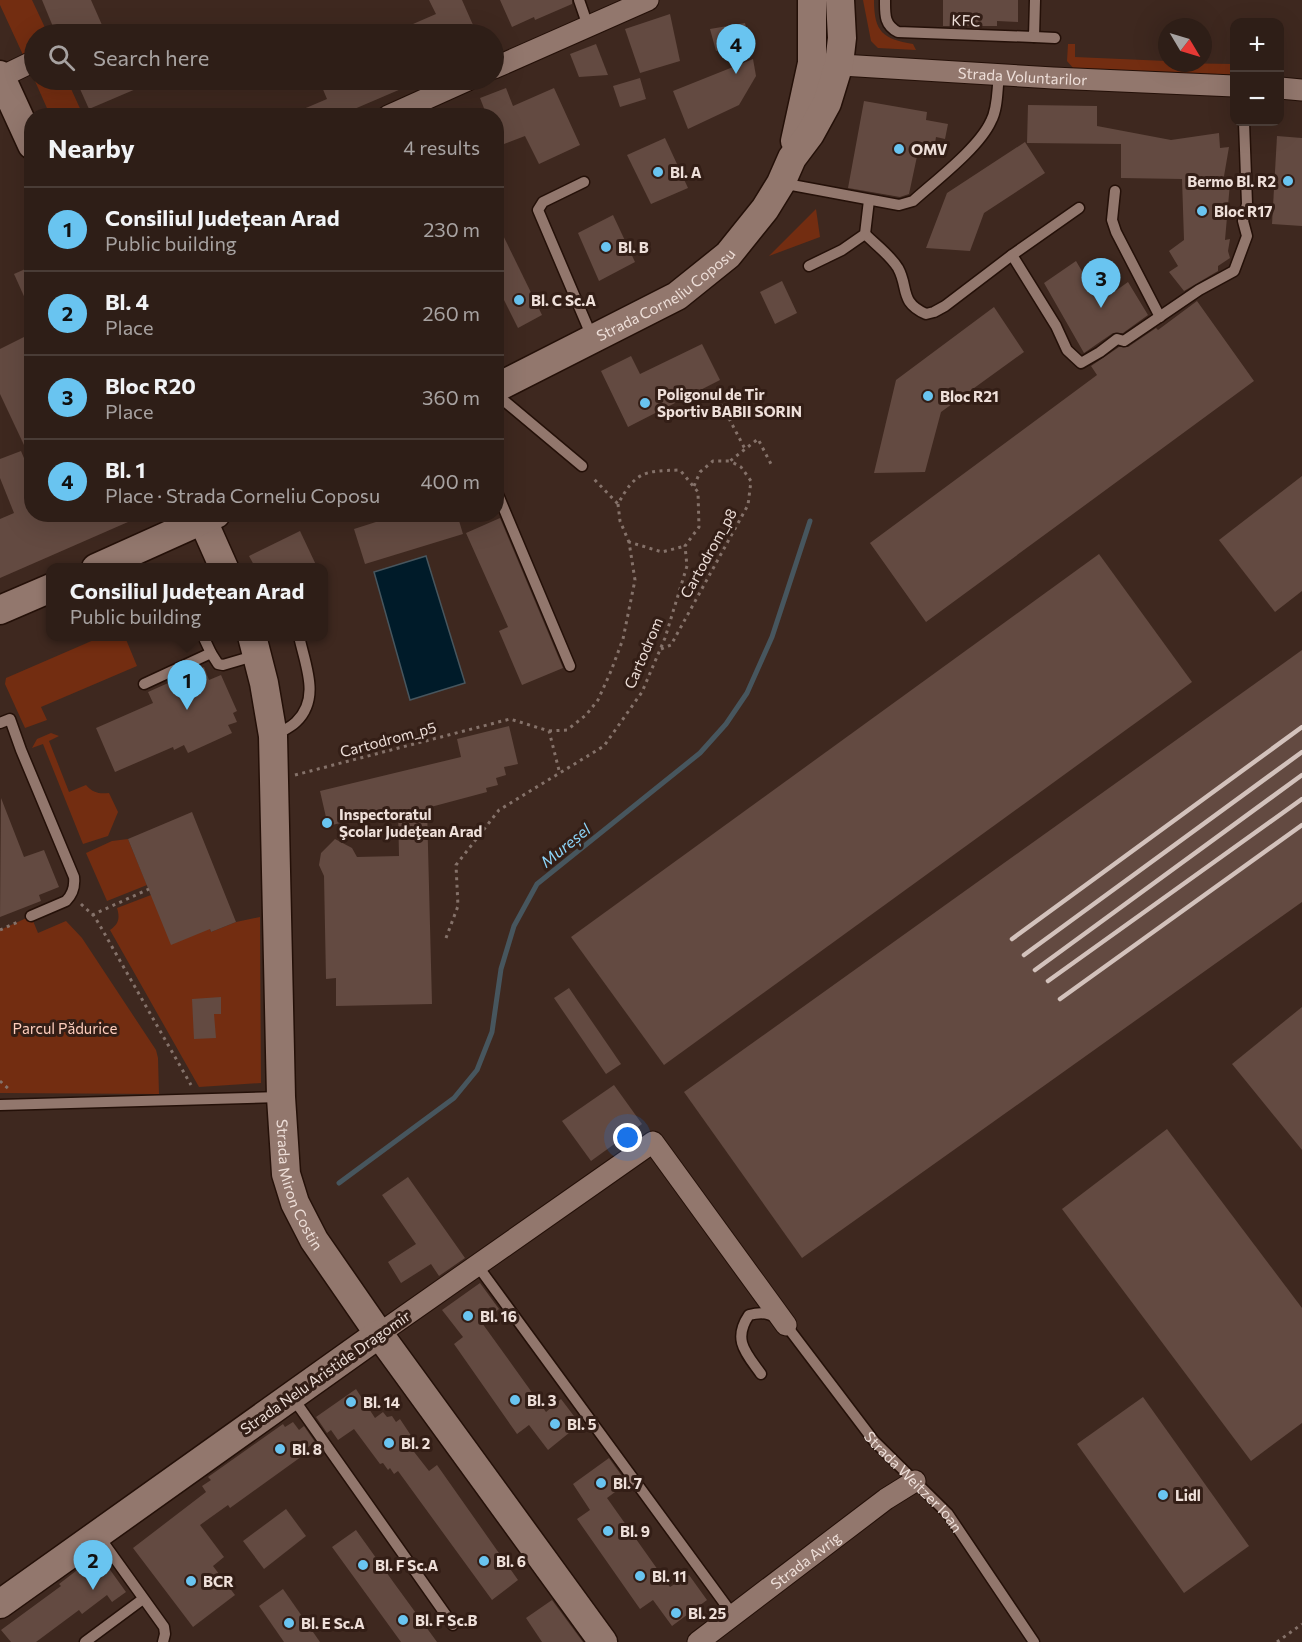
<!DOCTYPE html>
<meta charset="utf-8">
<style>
:root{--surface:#2e1e17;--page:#3a2b24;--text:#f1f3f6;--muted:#a7a2a1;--line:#493c36;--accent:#69c4f0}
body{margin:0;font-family:Commissioner,sans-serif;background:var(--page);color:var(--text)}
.controls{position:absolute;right:18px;top:18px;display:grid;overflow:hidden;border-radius:12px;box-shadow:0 6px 24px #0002}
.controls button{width:54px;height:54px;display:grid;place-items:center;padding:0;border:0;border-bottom:2px solid var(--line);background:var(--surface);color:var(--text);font:30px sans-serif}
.compass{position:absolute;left:1158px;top:18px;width:54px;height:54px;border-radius:50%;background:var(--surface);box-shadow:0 6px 24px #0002;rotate:128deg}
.you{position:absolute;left:628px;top:1138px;width:21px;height:21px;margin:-15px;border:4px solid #fff;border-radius:50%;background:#1a73e8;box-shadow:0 0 0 9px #1a73e833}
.badge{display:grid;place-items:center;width:39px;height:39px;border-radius:50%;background:var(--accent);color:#111;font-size:20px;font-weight:700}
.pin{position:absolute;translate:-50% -50px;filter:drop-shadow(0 2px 3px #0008)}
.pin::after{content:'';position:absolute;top:32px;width:21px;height:18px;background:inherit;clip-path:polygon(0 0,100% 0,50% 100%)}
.popup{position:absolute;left:46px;top:563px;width:282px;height:78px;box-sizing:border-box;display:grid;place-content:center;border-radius:12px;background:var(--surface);filter:drop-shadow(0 2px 4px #0005);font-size:20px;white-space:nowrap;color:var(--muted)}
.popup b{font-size:22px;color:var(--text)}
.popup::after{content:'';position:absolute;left:50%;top:100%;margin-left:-12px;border:12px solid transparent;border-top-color:var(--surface)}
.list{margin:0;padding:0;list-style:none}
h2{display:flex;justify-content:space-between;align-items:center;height:78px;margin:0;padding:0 24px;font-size:26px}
h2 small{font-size:20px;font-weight:400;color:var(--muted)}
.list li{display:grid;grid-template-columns:39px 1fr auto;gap:18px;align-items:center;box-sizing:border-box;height:84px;padding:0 24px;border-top:2px solid var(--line)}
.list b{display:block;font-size:22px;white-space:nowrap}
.list p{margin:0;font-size:20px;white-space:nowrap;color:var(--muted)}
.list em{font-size:20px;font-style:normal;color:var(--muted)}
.icon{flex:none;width:33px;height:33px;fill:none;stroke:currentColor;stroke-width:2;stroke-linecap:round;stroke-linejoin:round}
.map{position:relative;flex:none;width:1302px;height:1642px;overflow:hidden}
.search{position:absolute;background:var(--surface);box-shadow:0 6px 24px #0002;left:24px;top:24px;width:480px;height:66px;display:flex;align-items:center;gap:15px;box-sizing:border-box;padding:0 21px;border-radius:33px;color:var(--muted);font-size:22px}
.panel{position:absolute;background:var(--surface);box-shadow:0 6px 24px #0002;left:24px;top:108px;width:480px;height:414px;border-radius:24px}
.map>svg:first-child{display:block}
.green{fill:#732d11}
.water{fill:#001b29;stroke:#47565e;stroke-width:1.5}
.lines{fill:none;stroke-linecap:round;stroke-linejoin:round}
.stream{stroke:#47565e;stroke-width:5}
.building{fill:#634a41}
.lane-casing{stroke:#241008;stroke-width:13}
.street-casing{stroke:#241008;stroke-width:23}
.secondary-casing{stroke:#241008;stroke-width:31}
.path{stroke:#85726a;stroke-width:3;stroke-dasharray:3 4.5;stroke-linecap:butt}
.lane{stroke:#92776d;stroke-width:10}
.street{stroke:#92776d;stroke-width:21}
.secondary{stroke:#92776d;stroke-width:28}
.rail{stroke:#d3c2bc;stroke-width:4.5}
.poi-dot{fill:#69c4f0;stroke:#331e16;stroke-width:2}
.labels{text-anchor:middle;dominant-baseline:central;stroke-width:6;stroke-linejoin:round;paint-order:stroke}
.street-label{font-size:15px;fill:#eedfd9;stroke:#331e16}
.poi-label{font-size:15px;font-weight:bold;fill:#eedfd9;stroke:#331e16;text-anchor:start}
.park-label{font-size:15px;fill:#fecebd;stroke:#331e16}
.water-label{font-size:16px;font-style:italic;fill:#8dd5fa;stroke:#331e16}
</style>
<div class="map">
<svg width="1302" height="1642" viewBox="0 0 1302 1642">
<rect width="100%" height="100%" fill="#3e281f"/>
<g class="green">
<polygon points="0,0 32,0 48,34 34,34 34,52 24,57 0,5"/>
<path d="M 863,0 L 874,0 C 874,32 883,39 913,44 L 916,50 L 878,48 L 871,41 Z"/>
<polygon points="1068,44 1075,44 1075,57 1167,61 1167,63 1234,64 1234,77 1074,69 1067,61"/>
<polygon points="34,70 34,80 67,80 83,115 50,115 31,72"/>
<polygon points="816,209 820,237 769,256"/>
<polygon points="103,636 125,637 137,666 41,707 47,720 25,728 5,684 6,678"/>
<path d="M 51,733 L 59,736 L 49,741 L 69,792 L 86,785 C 93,793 99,794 109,793 L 118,812 L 108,836 L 83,844 L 43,744 L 32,748 L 37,739 Z"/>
<polygon points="128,839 147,885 107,901 86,853 112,841"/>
<path d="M 151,895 L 206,920 L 211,932 L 236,922 L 260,917 L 261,1083 L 199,1087 L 110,930 C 119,924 120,918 117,908 Z"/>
<polygon points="31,916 38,933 66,921 82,938 156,1050 158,1058 159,1094 0,1093 0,930"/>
</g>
<polygon class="water" points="426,556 465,683 410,700 374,572"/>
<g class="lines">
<polyline class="stream" points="339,1183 454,1098 477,1070 492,1032 501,969 514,926 537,884 700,753 726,724 747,693 772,637 810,521"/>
</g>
<g class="building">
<polygon points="42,0 91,0 106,34 56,34"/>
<polygon points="429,0 462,0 477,34 417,34 413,24 436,14"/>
<polygon points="500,0 572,0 572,4 535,20 534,17 512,27"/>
<polygon points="943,0 1018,0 1018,22 997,21 997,26 943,26"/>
<polygon points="670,14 680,61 640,73 625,29"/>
<polygon points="745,23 749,41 716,51 710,29"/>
<polygon points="596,44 608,75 579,77 570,54"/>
<polygon points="753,59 756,76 739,105 688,129 673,91"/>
<polygon points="640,78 646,99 620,107 613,86"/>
<polygon points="76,80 157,80 89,109"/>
<polygon points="319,80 422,80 338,116 287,116 327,99"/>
<polygon points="506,88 513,106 554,88 580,145 539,164 525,136 496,147 496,116 487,116 480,98"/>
<polygon points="864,101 927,112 926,120 948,124 945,139 936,137 934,150 919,147 909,194 900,197 848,188"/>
<polygon points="1028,105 1097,106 1097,126 1171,140 1219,133 1220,148 1229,147 1223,182 1230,183 1225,240 1230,239 1228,251 1230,258 1218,266 1218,271 1184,291 1169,272 1178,266 1169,251 1184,240 1182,179 1121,178 1121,144 1027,143"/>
<polygon points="1277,136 1302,138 1302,226 1272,224"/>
<polygon points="665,138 688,188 651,204 627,155"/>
<polygon points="1025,142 1045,173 984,213 970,251 926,248 947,193"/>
<polygon points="613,215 635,262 599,281 578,233"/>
<polygon points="496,221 542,315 518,328 496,284"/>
<polygon points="1076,261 1100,302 1128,282 1148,315 1123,333 1113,333 1084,353 1044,283"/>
<polygon points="32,266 32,314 14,274"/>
<polygon points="782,281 797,313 775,324 760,292"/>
<polygon points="1197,301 1254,381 926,622 870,543 1097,375 1091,366 1119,347 1128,347 1156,328 1158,330"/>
<polygon points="994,307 1024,352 941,412 925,472 874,473 896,380"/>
<polygon points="32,333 32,462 0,394 0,349"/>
<polygon points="702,344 720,380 628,427 601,371 631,356 640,374"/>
<polygon points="21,451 32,477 32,514 144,515 0,578 0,519 14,513 0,478 0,459"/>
<polygon points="1302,476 1302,591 1275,612 1219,540"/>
<polygon points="401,514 457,514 463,534 365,564 354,529"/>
<polygon points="500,518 563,668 522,685 499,631 508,627 466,533"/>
<polygon points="300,531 317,567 255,567 249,556"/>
<polygon points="1099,554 1192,682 664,1065 571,937"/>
<polygon points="1302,650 1302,902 802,1258 684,1092"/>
<polygon points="204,667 209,680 221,675 237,711 233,713 237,722 228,725 232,733 188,753 184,745 174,750 173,747 115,772 96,728 153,703 148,692"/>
<polygon points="509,726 518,764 504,767 506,775 496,778 498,785 486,788 487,792 427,808 432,1004 336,1006 336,978 326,979 324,876 319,865 321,853 335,839 352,848 357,857 399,856 398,809 328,826 320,791 461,757 457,739"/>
<polygon points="1,798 24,857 44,850 59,887 39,895 41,901 0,917"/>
<polygon points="192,812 236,922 211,932 210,929 171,945 128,839"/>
<polygon points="569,988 621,1064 606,1074 554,998"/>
<polygon points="221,997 221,1014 214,1014 216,1038 194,1039 192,999"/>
<polygon points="1302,1007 1302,1150 1232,1064"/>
<polygon points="614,1085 642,1124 591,1161 562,1121"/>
<polygon points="1167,1129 1302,1308 1302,1423 1251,1461 1062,1209"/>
<polygon points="408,1177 465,1258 439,1276 431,1264 401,1283 388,1262 416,1244 382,1195"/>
<polygon points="480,1283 499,1309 482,1323 513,1366 546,1412 561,1399 580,1424 548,1450 529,1425 517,1434 454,1344 463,1337 442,1310"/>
<polygon points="356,1389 375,1418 383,1412 387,1417 392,1416 396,1422 400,1419 412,1437 410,1440 413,1444 411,1448 429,1471 437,1465 518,1580 492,1600 398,1471 394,1474 390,1468 388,1470 383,1463 380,1464 354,1429 338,1440 331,1430 327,1433 316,1417"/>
<polygon points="1143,1397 1249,1546 1184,1593 1077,1444"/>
<polygon points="293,1422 299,1430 304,1426 315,1442 303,1451 305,1454 230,1508 228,1505 200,1525 224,1557 213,1566 235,1595 193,1627 133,1548 206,1492 202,1486 211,1480 208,1477 283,1424 285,1427"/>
<polygon points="609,1458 627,1483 607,1498 670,1587 689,1575 707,1600 672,1626 653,1600 640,1609 577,1519 590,1510 573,1484"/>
<polygon points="286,1509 306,1536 264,1569 243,1541"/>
<polygon points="356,1530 394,1583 437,1642 401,1642 332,1547"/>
<polygon points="103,1560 126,1592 112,1602 107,1595 82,1614 79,1610 36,1642 11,1642 1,1630 61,1586 59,1584 89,1561 94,1567"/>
<polygon points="283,1589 320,1642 284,1642 259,1606"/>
<polygon points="552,1600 583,1642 542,1642 526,1618"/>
</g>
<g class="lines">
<defs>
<g id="lane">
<polyline points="579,0 588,26"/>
<path d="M 885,0 C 885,14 884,25 898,32 L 1034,37 L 1035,0"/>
<polyline points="1034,37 1055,38"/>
<polyline points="584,182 543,202 538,210 592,337"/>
<path d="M 781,183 L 899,205 L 913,201 C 935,181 979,148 991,121 C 998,108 997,90 999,75"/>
<polyline points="1115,191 1112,220 1116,232 1160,317"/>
<path d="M 865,234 C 876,245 890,255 898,268 C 909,288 899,302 926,314 L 934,312 L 945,306 L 1012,255 L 1056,326 L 1067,350 L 1081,363 L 1100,352 L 1117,339 L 1124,341 L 1199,290 L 1234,271 L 1247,236 L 1243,221 L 1247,204 L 1244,122"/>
<polyline points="1012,255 1079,208"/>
<polyline points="809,266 842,250 865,234 869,200"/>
<polyline points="496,394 582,466"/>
<polyline points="496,490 570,666"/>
<polyline points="203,636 211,653 218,664 223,665 257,655"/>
<polyline points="144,684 211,653"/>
<path d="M 0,723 L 10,719 L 21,750 L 74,877 C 75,886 73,894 66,901 L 31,916"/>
<path d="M 276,735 C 282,731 291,727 296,722 C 321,698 305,665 299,636"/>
<polyline points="0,1105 280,1097"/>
<polyline points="477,1265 733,1615"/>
<path id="s1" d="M 761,1374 C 746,1353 732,1340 749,1315 C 765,1311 774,1314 786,1325 L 874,1441 L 948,1514 L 1034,1642"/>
<polyline points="293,1398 453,1625"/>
<polyline points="98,1535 164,1627 165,1634 163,1642"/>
<polyline points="85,1642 143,1599"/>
</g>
<g id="street">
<path id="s2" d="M 825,64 L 1053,78 L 1234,86"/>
<polyline points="494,68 648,0"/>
<polyline points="1,77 34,61"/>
<polyline points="1280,88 1302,90"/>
<polyline points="388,116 468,80"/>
<polyline points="379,1334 653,1142 786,1325"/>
<path id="s3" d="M 698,1642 L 886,1499 L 915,1481"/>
</g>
<g id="secondary">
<polyline points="0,75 32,145"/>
<polyline points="795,141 812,63 812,0"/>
<path id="s4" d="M 496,388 L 677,296 L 728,255 L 765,209 L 781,183 L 792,158 L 810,134 L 827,103 L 839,64 L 842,38 L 840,0"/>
<polyline points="200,514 224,568"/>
<polyline points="96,568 216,514"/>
<polyline points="0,610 51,588"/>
<path id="s5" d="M 252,636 L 264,683 L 273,736 L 281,1097 L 286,1174 L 295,1203 L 314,1240 L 379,1334 L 603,1642"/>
<polyline points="0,1604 379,1334"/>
</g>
</defs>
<use href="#lane" class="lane-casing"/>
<use href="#street" class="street-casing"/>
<use href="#secondary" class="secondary-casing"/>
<g class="path">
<polyline points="722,405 745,449"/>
<polyline points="694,486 700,472 713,461 730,461"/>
<polyline points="618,504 620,521 629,542"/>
<polyline points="661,649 671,645 748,505 751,481 741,467 730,461 758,439 772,466"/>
<polyline points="549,731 567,730 586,715 598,700 611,671 623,639 635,580 629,542 662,552 685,546"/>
<polyline points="295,775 510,719 549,731 560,774"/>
<polyline points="81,904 94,916 99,924 191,1085"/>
<polyline points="92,915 149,889"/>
<polyline points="0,930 18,922"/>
<path d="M 446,938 L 458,906 L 456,865 L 499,810 L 604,746 L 642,692 L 665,638 L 687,566 L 685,546 L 699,527 L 698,492 L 680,470 C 644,471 636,471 618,504 L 592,477"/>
<polyline points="0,1081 10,1090"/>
<polyline points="1277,1642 1302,1624"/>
</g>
<use href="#lane" class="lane"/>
<use href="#street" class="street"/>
<use href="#secondary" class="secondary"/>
<g class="rail">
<polyline points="1012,939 1302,727"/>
<polyline points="1024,955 1302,752"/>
<polyline points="1035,970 1302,775"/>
<polyline points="1048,981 1302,799"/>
<polyline points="1060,999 1302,825"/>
</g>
</g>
<g class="poi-dot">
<circle cx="899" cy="149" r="6"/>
<circle cx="658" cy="172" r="6"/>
<circle cx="1288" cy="181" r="6"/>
<circle cx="1202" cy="211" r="6"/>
<circle cx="606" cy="247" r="6"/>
<circle cx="519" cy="300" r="6"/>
<circle cx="928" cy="396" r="6"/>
<circle cx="645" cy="403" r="6"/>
<circle cx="327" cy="823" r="6"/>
<circle cx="468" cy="1316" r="6"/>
<circle cx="515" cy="1400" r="6"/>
<circle cx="351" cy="1402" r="6"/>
<circle cx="555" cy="1424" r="6"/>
<circle cx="389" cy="1443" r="6"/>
<circle cx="280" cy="1449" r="6"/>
<circle cx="601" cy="1483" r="6"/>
<circle cx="1163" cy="1495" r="6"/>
<circle cx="608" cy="1531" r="6"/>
<circle cx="484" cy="1561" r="6"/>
<circle cx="363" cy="1565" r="6"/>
<circle cx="640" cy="1576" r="6"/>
<circle cx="191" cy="1581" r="6"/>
<circle cx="676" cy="1613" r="6"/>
<circle cx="403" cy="1620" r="6"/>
<circle cx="289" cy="1623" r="6"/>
</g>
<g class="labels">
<g class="street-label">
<text transform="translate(966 20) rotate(2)">KFC</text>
<text stroke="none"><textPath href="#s2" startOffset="198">Strada Voluntarilor</textPath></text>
<text stroke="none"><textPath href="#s4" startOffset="194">Strada Corneliu Coposu</textPath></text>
<text transform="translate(708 553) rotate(-61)">Cartodrom_p8</text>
<text transform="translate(643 653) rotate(-67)">Cartodrom</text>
<text transform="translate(388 739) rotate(-15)">Cartodrom_p5</text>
<text stroke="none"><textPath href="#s5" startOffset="554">Strada Miron Costin</textPath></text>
<text transform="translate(325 1372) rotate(-35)">Strada Nelu Aristide Dragomir</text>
<text stroke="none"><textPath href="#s1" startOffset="309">Strada Weitzer Ioan</textPath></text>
<text stroke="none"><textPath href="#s3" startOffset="135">Strada Avrig</textPath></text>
</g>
<g class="poi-label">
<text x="911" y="149">OMV</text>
<text x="670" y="172">Bl. A</text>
<text x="1276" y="181" text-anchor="end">Bermo Bl. R2</text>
<text x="1214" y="211">Bloc R17</text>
<text x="618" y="247">Bl. B</text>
<text x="531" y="300">Bl. C Sc.A</text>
<text x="657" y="394">Poligonul de Tir<tspan x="657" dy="17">Sportiv BABII SORIN</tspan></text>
<text x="940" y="396">Bloc R21</text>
<text x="339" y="814">Inspectoratul<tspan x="339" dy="17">Şcolar Judeţean Arad</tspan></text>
<text x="480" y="1316">Bl. 16</text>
<text x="527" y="1400">Bl. 3</text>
<text x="363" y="1402">Bl. 14</text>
<text x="567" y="1424">Bl. 5</text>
<text x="401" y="1443">Bl. 2</text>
<text x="292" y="1449">Bl. 8</text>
<text x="613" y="1483">Bl. 7</text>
<text x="1175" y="1495">Lidl</text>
<text x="620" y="1531">Bl. 9</text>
<text x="496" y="1561">Bl. 6</text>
<text x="375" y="1565">Bl. F Sc.A</text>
<text x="652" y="1576">Bl. 11</text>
<text x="203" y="1581">BCR</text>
<text x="688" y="1613">Bl. 25</text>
<text x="415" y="1620">Bl. F Sc.B</text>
<text x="301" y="1623">Bl. E Sc.A</text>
</g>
<g class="park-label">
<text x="65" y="1028">Parcul Pădurice</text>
</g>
<g class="water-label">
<text transform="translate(565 845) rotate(-39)">Mureșel</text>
</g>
</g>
</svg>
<div class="controls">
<button>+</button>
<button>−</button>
</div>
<svg class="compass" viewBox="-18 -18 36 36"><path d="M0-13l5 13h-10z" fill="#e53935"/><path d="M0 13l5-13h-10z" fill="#a7a2a1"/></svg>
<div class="you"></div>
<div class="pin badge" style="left:187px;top:710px">1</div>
<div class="popup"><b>Consiliul Județean Arad</b>Public building</div>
<div class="pin badge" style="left:93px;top:1590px">2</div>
<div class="pin badge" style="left:1101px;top:308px">3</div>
<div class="pin badge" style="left:736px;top:74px">4</div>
<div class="search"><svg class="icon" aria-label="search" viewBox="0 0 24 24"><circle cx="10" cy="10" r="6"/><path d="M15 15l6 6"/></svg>Search here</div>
<section class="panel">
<h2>Nearby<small>4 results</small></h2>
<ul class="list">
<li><span class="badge">1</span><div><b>Consiliul Județean Arad</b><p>Public building</p></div><em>230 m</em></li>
<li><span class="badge">2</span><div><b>Bl. 4</b><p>Place</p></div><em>260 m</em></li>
<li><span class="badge">3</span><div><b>Bloc R20</b><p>Place</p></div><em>360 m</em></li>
<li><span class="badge">4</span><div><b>Bl. 1</b><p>Place · Strada Corneliu Coposu</p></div><em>400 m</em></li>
</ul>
</section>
</div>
